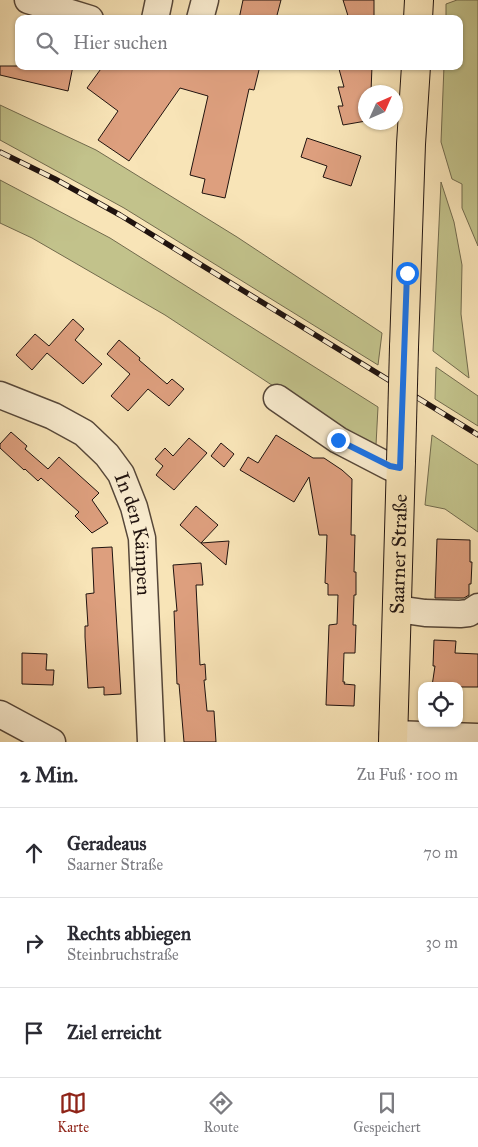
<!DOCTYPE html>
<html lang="de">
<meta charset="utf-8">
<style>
:root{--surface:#fff;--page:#f7f7f7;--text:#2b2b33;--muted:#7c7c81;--line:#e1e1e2;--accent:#8f2418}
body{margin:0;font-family:"IM FELL Great Primer",serif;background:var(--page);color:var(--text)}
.controls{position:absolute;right:15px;bottom:15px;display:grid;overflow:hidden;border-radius:10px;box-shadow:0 1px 4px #0004}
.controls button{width:45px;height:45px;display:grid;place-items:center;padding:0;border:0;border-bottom:1px solid var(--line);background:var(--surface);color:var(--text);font:25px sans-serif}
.compass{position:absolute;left:358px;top:85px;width:45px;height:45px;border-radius:50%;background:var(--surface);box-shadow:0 1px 4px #0004;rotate:45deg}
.stop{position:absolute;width:15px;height:15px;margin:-11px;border:4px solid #1a73e8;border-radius:50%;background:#fff}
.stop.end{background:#1a73e8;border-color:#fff;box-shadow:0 1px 5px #0008}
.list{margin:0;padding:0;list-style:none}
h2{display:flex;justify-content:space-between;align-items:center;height:65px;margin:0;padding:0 20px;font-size:21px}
h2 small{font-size:16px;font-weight:400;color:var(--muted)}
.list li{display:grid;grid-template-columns:32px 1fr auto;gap:15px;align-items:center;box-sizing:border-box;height:90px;padding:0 20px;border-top:1px solid var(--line)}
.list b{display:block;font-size:19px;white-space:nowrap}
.list p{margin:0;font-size:16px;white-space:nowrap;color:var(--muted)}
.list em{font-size:16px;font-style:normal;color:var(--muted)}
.icon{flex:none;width:28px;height:28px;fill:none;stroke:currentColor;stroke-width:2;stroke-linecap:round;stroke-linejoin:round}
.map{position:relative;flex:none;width:478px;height:742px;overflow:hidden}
.search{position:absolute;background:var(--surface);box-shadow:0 1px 4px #0004;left:15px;right:15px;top:15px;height:55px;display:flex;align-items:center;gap:12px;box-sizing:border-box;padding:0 18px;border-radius:10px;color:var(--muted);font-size:19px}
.sheet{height:335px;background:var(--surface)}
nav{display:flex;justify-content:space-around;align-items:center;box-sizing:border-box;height:70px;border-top:1px solid var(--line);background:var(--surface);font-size:14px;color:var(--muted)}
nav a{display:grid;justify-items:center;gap:2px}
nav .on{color:var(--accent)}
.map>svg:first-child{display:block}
.green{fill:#c2c28b;stroke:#716a4d}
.building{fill:#dd9f7e;stroke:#20130f}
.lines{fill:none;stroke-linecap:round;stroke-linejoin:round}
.minor-casing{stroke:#564739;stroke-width:29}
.major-casing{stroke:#20130f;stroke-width:30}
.minor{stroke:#faedd0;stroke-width:26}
.major{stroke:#f8e4b7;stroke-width:28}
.rail-casing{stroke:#20130f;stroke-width:5.5}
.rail{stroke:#faedd0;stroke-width:4;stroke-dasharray:11;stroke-linecap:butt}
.major-bridge-casing{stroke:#20130f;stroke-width:30;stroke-linecap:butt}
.major-bridge{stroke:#f8e4b7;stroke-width:28}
.route{stroke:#1a73e8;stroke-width:6}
.labels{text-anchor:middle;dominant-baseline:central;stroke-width:4;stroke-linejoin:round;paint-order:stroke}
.street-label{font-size:20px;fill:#20130f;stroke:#faedd0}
</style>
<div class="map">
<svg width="478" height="742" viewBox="0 0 478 742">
<rect width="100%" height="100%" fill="#f8e4b7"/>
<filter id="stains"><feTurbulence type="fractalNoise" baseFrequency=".004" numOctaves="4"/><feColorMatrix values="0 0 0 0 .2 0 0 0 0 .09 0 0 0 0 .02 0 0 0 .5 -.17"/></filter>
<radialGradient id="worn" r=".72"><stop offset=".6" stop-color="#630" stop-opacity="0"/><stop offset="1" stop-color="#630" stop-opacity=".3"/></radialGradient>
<g class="green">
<polygon points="457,0 478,0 478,246 462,208 462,184 452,179 441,142 444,66 459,66 459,19 446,19 446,4"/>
<polygon points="0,105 96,150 237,237 382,333 378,365 124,208 0,140"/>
<polygon points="0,180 110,238 378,407 376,445 338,433 287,395 165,315 32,238 0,223"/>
<polygon points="441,182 454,222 462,265 461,314 469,378 433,351"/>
<polygon points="436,367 478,396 478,426 435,399"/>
<polygon points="432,435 478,465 478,532 445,509 425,505"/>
</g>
<g class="building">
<polygon points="243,0 281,0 276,19 239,19"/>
<polygon points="343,0 374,0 374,19 349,19"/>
<polygon points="0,66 73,66 68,91 0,75"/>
<polygon points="103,66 260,66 254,90 249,89 225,198 202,193 205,179 190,175 208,96 180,88 129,161 98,140 118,111 87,88"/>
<polygon points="344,66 372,66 371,92 366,92 366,121 343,125 338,106 343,106 338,87 344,87 339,69 345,68"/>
<polygon points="307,138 361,156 351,186 323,177 327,166 301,157"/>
<polygon points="73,319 84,329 75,340 102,364 83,384 47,353 32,370 16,355 35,334 49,346"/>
<polygon points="119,340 140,358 139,360 167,384 172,379 184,389 169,406 148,389 128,411 111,396 130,374 107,354"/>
<polygon points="11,432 27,446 25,449 48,469 59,457 99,493 92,500 108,523 92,533 75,516 79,512 41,478 38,481 25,469 24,470 0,448 0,444"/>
<polygon points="276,435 313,458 324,458 342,470 352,479 351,535 355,535 354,572 356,572 356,595 354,595 353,625 356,625 355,653 344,653 343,682 345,682 344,684 355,685 354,706 326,705 329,625 337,624 338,595 328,595 328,584 325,583 327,535 319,535 309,477 294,502 240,470 248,457 258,463"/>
<polygon points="189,438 207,453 174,490 156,475 163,466 155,459 165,448 173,456"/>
<polygon points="221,443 234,454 224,467 211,456"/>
<polygon points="196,506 218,525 201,543 229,541 226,565 180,525"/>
<polygon points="437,539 470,540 470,562 472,562 471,584 469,584 469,595 464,598 435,598"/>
<polygon points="112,547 121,694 104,695 104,687 88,688 85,637 85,626 88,626 86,594 94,593 92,548"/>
<polygon points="201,563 203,585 196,585 200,665 205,664 206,680 204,680 207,711 214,711 216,742 184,742 179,684 177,684 174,611 177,611 173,565"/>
<polygon points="434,640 456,641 455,653 478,654 478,687 459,687 459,686 432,686 435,666 433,666"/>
<polygon points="22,653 47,654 46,670 54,670 53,685 22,684"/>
</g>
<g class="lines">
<defs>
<g id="minor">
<polyline points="28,0 90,19"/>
<polyline points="155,19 159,0"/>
<polyline points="200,19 205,0"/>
<path id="s1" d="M 0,395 L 53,416 L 84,433 L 107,455 L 121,474 L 134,507 L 142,538 L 151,742"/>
<polyline points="277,398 338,440 390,467 400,468"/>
<polyline points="397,609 425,613 460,614 469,613 478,607"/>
<polyline points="0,714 52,742"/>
<polyline points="393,734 478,737"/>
</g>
<g id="major">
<polyline points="418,19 419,0"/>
<polyline points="404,347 411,144 416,66"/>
<path id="s2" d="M 393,742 L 401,461"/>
</g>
</defs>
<use href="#minor" class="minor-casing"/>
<use href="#major" class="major-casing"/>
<use href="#minor" class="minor"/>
<use href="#major" class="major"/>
<defs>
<polyline id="rail" points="0,152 55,179 120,215 478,435"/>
</defs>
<use href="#rail" class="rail-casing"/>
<use href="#rail" class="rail"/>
<defs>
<polyline id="major-bridge" points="401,461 404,347"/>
</defs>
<use href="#major-bridge" class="major-bridge-casing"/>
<use href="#major-bridge" class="major-bridge"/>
</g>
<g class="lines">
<polyline class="route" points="338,440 390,466 400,468 407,273"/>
</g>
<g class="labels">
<g class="street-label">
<text stroke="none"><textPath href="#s1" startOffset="210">In den Kämpen</textPath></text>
<text stroke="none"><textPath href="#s2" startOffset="188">Saarner Straße</textPath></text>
</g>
</g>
<rect width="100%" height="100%" filter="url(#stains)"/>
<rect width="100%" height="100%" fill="url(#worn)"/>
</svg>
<div class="controls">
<button><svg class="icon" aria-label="locate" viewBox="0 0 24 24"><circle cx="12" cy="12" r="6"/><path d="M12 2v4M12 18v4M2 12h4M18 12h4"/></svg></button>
</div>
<svg class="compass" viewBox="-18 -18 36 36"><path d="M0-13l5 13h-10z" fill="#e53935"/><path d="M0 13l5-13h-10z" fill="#7c7c81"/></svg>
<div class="stop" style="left:407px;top:273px"></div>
<div class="stop end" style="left:338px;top:440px"></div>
<div class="search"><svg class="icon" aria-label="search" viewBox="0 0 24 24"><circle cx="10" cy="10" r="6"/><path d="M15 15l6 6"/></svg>Hier suchen</div>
</div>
<section class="sheet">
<h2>2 Min.<small>Zu Fuß · 100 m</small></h2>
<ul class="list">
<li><svg class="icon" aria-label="ahead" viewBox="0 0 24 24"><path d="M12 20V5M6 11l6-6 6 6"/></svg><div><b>Geradeaus</b><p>Saarner Straße</p></div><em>70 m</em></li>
<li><svg class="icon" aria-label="right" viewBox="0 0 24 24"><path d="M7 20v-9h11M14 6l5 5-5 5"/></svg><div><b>Rechts abbiegen</b><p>Steinbruchstraße</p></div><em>30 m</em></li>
<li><svg class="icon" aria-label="arrive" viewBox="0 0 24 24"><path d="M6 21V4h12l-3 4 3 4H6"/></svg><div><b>Ziel erreicht</b></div></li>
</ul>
</section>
<nav>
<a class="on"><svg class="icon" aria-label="map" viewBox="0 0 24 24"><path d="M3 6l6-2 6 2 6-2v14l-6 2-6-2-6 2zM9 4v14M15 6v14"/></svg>Karte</a>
<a><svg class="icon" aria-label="directions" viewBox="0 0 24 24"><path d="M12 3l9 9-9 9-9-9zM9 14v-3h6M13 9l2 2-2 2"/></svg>Route</a>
<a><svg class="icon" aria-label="saved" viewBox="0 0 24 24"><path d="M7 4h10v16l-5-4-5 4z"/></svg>Gespeichert</a>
</nav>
